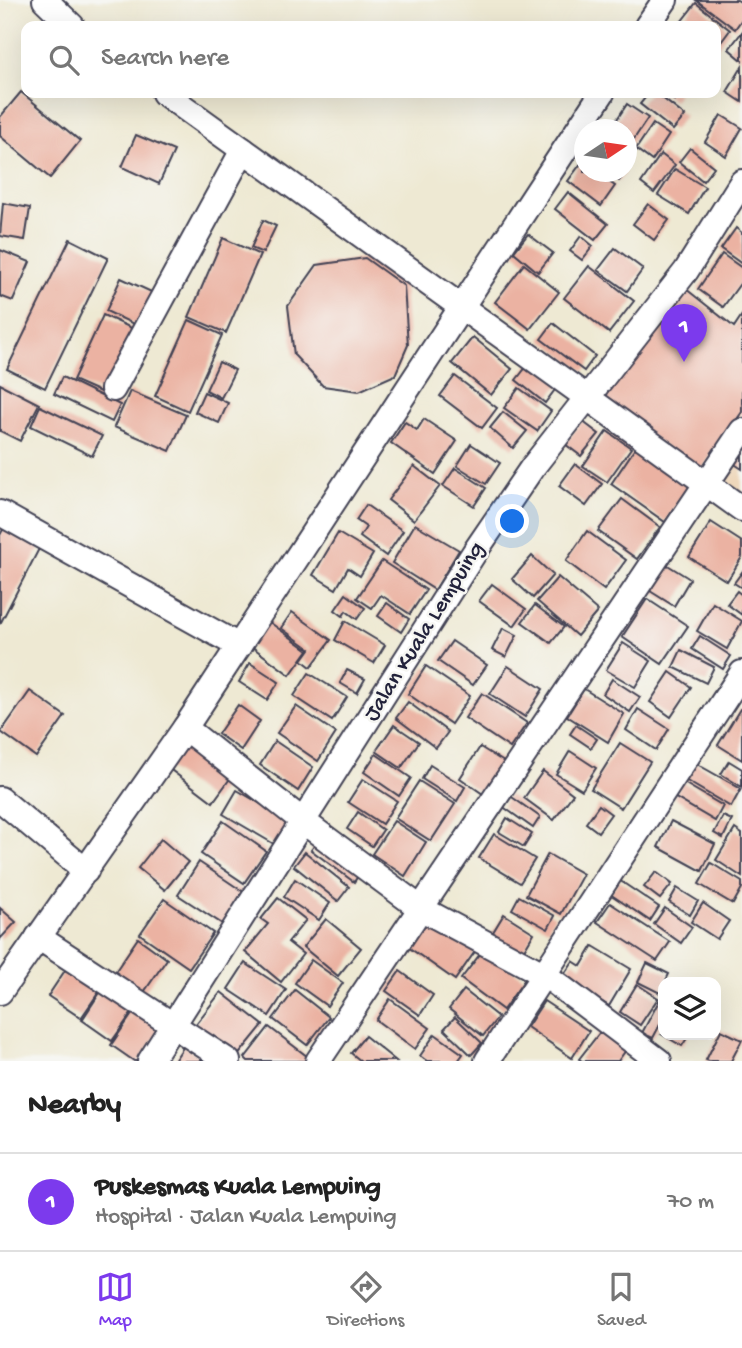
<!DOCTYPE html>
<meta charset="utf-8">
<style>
:root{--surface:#fff;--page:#f6f6f6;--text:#222;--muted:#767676;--line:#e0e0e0;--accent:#7c3aed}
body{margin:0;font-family:"Gochi Hand",sans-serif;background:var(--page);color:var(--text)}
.controls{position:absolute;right:21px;bottom:21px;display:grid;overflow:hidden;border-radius:14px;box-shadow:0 7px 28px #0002}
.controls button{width:63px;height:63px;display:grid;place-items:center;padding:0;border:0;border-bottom:2px solid var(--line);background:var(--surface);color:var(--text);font:35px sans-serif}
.compass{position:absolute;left:574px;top:119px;width:63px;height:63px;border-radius:50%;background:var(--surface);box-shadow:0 7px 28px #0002;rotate:77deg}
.you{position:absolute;left:513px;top:522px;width:24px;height:24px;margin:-18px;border:5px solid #fff;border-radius:50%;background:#1a73e8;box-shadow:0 0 0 10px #1a73e833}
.badge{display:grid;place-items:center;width:46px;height:46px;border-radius:50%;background:var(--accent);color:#fff;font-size:23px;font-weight:700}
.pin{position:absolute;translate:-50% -58px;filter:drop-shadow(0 2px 4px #0008)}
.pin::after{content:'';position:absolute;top:37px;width:24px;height:21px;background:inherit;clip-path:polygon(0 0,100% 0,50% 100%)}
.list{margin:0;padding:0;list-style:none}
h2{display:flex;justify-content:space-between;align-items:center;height:91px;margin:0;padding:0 28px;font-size:30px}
h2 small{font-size:23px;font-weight:400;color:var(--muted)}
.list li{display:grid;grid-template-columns:46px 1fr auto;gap:21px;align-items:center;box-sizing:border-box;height:98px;padding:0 28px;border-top:2px solid var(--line)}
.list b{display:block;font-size:26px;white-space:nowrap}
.list p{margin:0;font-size:23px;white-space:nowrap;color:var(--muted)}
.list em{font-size:23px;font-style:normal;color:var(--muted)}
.icon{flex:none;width:38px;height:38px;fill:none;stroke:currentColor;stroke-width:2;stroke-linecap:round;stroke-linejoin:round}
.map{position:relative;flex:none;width:742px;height:1061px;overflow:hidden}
.search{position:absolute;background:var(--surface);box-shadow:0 7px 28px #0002;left:21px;right:21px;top:21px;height:77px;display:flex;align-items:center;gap:18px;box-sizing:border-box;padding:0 24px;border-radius:14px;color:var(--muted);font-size:26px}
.sheet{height:189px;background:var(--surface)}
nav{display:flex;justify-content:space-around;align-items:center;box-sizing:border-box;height:98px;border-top:2px solid var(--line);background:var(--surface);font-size:19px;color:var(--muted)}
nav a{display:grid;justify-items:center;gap:4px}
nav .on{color:var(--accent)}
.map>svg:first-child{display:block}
.built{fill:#eed7bb}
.building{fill:#ebb2a2}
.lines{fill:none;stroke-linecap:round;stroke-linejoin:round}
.minor-casing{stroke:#414052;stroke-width:28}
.minor{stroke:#fff;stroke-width:24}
.labels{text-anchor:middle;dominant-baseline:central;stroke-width:5;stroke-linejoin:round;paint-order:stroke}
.street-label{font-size:23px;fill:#22223b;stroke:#f6f6f2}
</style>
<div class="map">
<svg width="742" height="1061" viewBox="0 0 742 1061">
<rect width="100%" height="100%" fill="#f6f6f2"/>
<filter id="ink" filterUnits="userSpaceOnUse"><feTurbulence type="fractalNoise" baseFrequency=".0143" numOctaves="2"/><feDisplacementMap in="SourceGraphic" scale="14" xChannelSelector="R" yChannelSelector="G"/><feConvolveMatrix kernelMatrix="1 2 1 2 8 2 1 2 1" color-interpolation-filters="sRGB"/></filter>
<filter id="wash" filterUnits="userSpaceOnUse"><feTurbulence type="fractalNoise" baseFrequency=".00686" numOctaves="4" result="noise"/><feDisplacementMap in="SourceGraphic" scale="28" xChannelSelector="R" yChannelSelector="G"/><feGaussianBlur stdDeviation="1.57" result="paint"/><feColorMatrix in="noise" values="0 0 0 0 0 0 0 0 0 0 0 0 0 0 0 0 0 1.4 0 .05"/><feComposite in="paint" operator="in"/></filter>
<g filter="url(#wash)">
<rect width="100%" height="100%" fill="#eee9d3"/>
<polygon class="built" points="742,445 742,499 716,483"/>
<g id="blocks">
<g class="building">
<polygon points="696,0 737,0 742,3 742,19 735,29"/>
<polygon points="696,3 730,30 716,49 716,26 687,26 681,22"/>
<polygon points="742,32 742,60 729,49"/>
<polygon points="742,67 742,102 727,92"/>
<polygon points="21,92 80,141 50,178 0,136 0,117"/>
<polygon points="649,93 656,93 685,116 673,130 640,104"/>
<polygon points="664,93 679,93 674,100"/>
<polygon points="627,104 648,118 628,148 626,130 610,130"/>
<polygon points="721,115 742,128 726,156 705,142"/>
<polygon points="653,124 669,135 652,161 636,149"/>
<polygon points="136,135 174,151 159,184 122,167"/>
<polygon points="690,148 714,167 703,181 679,162"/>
<polygon points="661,154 675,165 654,193 641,183"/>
<polygon points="582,162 584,164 584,172 595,172 615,186 601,206 568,181"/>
<polygon points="675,169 705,187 689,214 658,195"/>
<polygon points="606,172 626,172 619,181"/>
<polygon points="568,192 608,224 595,240 555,209"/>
<polygon points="3,203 30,208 25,240 0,236"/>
<polygon points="648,204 669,220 654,240 633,224"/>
<polygon points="263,220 276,226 263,253 251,248"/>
<polygon points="736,228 742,233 742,264 721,249"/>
<polygon points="528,234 553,253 538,272 514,252"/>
<polygon points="581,236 593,246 582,260 570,251"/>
<polygon points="223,238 260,255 226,333 189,317"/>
<polygon points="70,239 108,258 45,388 7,369"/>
<polygon points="615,248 643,269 627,291 598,270"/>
<polygon points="0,250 30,262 13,301 0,296"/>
<polygon points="722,254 742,268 742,281 723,307 698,289"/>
<polygon points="365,258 404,286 408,345 395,375 359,391 323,386 294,355 288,306 317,265"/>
<polygon points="524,264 559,292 530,329 495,302"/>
<polygon points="589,266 634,301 609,333 564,298"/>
<polygon points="121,278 158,295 142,328 106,311"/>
<polygon points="681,285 734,327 742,315 742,412 699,473 600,397"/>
<polygon points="103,315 138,331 109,396 73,380"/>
<polygon points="189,320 222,335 188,411 155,396"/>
<polygon points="553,323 595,356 584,371 541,339"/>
<polygon points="473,337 512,369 491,395 452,363"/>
<polygon points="531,361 560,383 545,403 516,380"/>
<polygon points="219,362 235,370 221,398 206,390"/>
<polygon points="455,376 497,408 482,428 440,396"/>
<polygon points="62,377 120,405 112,422 54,394"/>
<polygon points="0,384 39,404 20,441 0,431"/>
<polygon points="519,388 551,411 537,431 504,408"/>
<polygon points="130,391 186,415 170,451 114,427"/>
<polygon points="204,392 228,403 219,423 195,412"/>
<polygon points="40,406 102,436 92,456 31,426"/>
<polygon points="503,412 527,431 513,448 490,428"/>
<polygon points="424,419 457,441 435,474 391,443 405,422 417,430"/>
<polygon points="582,421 599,434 581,456 565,444"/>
<polygon points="607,431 631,448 607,482 583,466"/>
<polygon points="471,444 500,463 486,484 457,466"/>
<polygon points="638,444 693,482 665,522 611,484"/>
<polygon points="742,450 742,469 733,463"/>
<polygon points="575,464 602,484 586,506 559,486"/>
<polygon points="414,466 440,486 414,520 388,500"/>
<polygon points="455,468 486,488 474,506 443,486"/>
<polygon points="622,499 660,527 637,559 598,531"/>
<polygon points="366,505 403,531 386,556 360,537 366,527 356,520"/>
<polygon points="711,522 742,542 742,557 727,581 689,557"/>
<polygon points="6,524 42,543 0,624 0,535"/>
<polygon points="415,524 459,550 435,590 392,563"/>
<polygon points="587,531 626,560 604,590 566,561"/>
<polygon points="338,533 373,554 360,576 348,568 336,589 313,575"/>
<polygon points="532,556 553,575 533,598 512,579"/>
<polygon points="382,561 426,590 410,614 381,595 372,608 357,598"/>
<polygon points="666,564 690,579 674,606 650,591"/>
<polygon points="742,572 742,588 734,583"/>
<polygon points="558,577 598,611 577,636 537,601"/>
<polygon points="492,584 526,609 514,626 479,601"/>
<polygon points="737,591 742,595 742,615 727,604"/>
<polygon points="346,594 365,608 357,619 346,611 343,616 335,610"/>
<polygon points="647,599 688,626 662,664 622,637"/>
<polygon points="387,603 409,619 401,632 378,616"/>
<polygon points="713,603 742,621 727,649 697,631"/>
<polygon points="535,605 564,627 551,643 522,622"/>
<polygon points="292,612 331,640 311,667 302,660 310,649 281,628"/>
<polygon points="268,621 308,650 290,675 251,646"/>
<polygon points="345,621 385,645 374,663 335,640"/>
<polygon points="503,628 517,635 506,657 492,650"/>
<polygon points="700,636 731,656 723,669 692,649"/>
<polygon points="452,641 487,665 473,685 438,661"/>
<polygon points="623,643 651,661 635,687 606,670"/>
<polygon points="681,650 714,667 706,683 673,667"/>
<polygon points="250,663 279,682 267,700 239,682"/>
<polygon points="426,666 470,696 451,724 408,694"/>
<polygon points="508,666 543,689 525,717 490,694"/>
<polygon points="347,670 365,679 357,693 340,683"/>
<polygon points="670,672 691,687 671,717 650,702"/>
<polygon points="309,673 347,697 332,721 294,696"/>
<polygon points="612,679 640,697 630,712 603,694"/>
<polygon points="584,689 624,714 608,742 567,716"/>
<polygon points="30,691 65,716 36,757 1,732"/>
<polygon points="482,693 527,723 510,748 465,718"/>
<polygon points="408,702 448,732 436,748 396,718"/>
<polygon points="238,705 260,721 241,750 218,734"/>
<polygon points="296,706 336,733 318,761 277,733"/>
<polygon points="638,709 669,729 656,750 626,730"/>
<polygon points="740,709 742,710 742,760 718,745"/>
<polygon points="394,725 419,742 401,768 376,751"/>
<polygon points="576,725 597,739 591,748 570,734"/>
<polygon points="188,739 234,773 213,802 167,767"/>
<polygon points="275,741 313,767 298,791 260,765"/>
<polygon points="620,743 650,762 621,808 591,789"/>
<polygon points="480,747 504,762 483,794 460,778"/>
<polygon points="570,751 596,768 582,790 556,774"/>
<polygon points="376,754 411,778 399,796 364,772"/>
<polygon points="729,761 742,769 742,787 721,774"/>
<polygon points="695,763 741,789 731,807 685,780"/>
<polygon points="430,765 465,787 457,801 422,779"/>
<polygon points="543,771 573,794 554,820 524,798"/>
<polygon points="363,779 397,801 382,824 348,802"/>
<polygon points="419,781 455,804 431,841 395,818"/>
<polygon points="682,782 723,806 715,821 674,797"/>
<polygon points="237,790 293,823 279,847 223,814"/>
<polygon points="509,795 540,817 533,828 502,806"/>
<polygon points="599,805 611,814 598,832 586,823"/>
<polygon points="358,812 383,830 372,846 347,829"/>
<polygon points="723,816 732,820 723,838 714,833"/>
<polygon points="507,818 532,834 524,847 499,832"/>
<polygon points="223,821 266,851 244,883 201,854"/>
<polygon points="394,821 426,842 405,876 372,854"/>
<polygon points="671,821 715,844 702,871 658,847"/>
<polygon points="735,829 742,834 742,877 716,860"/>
<polygon points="494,834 535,859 520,883 479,858"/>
<polygon points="320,838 362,870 354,882 311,850"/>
<polygon points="161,839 188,862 165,890 138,868"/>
<polygon points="305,852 349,887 338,901 294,866"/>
<polygon points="548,854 583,874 561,914 526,895"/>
<polygon points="199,862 245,893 224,925 178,895"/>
<polygon points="711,863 742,882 742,888 733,904 699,884"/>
<polygon points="656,872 672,884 660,899 644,887"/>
<polygon points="295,879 330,903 319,920 284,897"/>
<polygon points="619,880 659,907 650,921 610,894"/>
<polygon points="677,888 698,901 690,915 669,902"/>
<polygon points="519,896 555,916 548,929 512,909"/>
<polygon points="278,898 306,920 288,942 303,954 281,982 245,952 268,924 261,919"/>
<polygon points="164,899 213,933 189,968 140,934"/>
<polygon points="610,903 670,942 657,961 597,922"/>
<polygon points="703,903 729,921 717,939 691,922"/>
<polygon points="0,908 16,922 0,939"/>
<polygon points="665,908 692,927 681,943 654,924"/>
<polygon points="504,914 534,933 521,955 490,937"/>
<polygon points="428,916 476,950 455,980 408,947"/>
<polygon points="326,919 361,948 338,976 303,947"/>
<polygon points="138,938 167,959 144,992 115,972"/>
<polygon points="593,946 631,969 609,1006 586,992 558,984 573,961 581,966"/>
<polygon points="484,949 525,979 503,1010 461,979"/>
<polygon points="311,960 343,983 327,1006 295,983"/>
<polygon points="70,963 103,986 81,1018 48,996"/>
<polygon points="245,963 286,990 269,1016 228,989"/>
<polygon points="647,963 669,974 660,993 638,982"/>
<polygon points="400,971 433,995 420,1015 386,991"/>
<polygon points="637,984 658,998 640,1025 620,1012"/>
<polygon points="105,985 136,1007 112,1041 82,1020"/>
<polygon points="295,990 329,1017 307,1045 273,1019"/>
<polygon points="464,990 498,1017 483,1036 449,1009"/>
<polygon points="221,992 263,1025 236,1058 195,1025"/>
<polygon points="390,999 430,1028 415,1049 376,1020"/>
<polygon points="660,999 663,1001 663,1019 653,1038 642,1033"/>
<polygon points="544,1001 589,1031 572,1058 527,1027"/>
<polygon points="137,1007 164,1025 139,1061 134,1061 111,1045"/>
<polygon points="455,1017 482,1043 471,1055 444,1029"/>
<polygon points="269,1027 308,1057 305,1061 248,1061 245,1058"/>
<polygon points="604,1027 629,1046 618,1061 582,1061 579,1059"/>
<polygon points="721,1030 742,1040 731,1061 709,1061 706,1060"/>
<polygon points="435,1034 463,1054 458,1061 427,1061 420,1056"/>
<polygon points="663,1035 689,1035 682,1046"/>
<polygon points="365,1036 396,1061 361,1061 351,1053"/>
<polygon points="184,1046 206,1061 174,1061"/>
</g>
</g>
</g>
<g filter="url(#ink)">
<use href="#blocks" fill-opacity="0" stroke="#414052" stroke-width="2"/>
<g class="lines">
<defs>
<g id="minor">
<polyline points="45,0 72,26"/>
<polyline points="647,26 665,0"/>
<polyline points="164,93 742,509"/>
<polyline points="113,389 243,150"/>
<polyline points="0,513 239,646"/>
<polyline points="185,728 304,822 420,908 545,975 659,1061"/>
<polyline points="0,799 86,871"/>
<polyline points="38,937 228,1061"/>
<polyline points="0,992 185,728 602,93"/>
<polyline points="150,1061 474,553 532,468 686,271 742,182"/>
<polyline points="318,1061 742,431"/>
<polyline points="487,1061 742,673"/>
</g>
</defs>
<use href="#minor" class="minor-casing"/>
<use href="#minor" class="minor"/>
</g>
</g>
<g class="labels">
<g class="street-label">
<text transform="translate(425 632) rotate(-58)">Jalan Kuala Lempuing</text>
</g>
</g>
</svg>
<div class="controls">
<button><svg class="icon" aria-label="layers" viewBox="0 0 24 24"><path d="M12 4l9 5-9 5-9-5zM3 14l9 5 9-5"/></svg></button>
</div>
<svg class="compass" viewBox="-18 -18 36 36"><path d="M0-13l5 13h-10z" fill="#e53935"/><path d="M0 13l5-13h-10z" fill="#767676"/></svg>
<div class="you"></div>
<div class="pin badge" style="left:684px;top:362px">1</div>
<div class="search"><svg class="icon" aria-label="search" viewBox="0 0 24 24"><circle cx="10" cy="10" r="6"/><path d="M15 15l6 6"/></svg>Search here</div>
</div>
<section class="sheet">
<h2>Nearby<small></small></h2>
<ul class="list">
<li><span class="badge">1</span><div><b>Puskesmas Kuala Lempuing</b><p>Hospital · Jalan Kuala Lempuing</p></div><em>70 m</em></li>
</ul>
</section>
<nav>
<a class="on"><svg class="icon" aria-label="map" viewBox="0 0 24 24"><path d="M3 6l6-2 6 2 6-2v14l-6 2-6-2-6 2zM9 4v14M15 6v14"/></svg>Map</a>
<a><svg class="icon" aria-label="directions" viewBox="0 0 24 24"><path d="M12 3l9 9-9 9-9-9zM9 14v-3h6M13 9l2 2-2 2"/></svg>Directions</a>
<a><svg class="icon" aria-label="saved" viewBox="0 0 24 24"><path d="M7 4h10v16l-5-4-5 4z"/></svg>Saved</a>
</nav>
